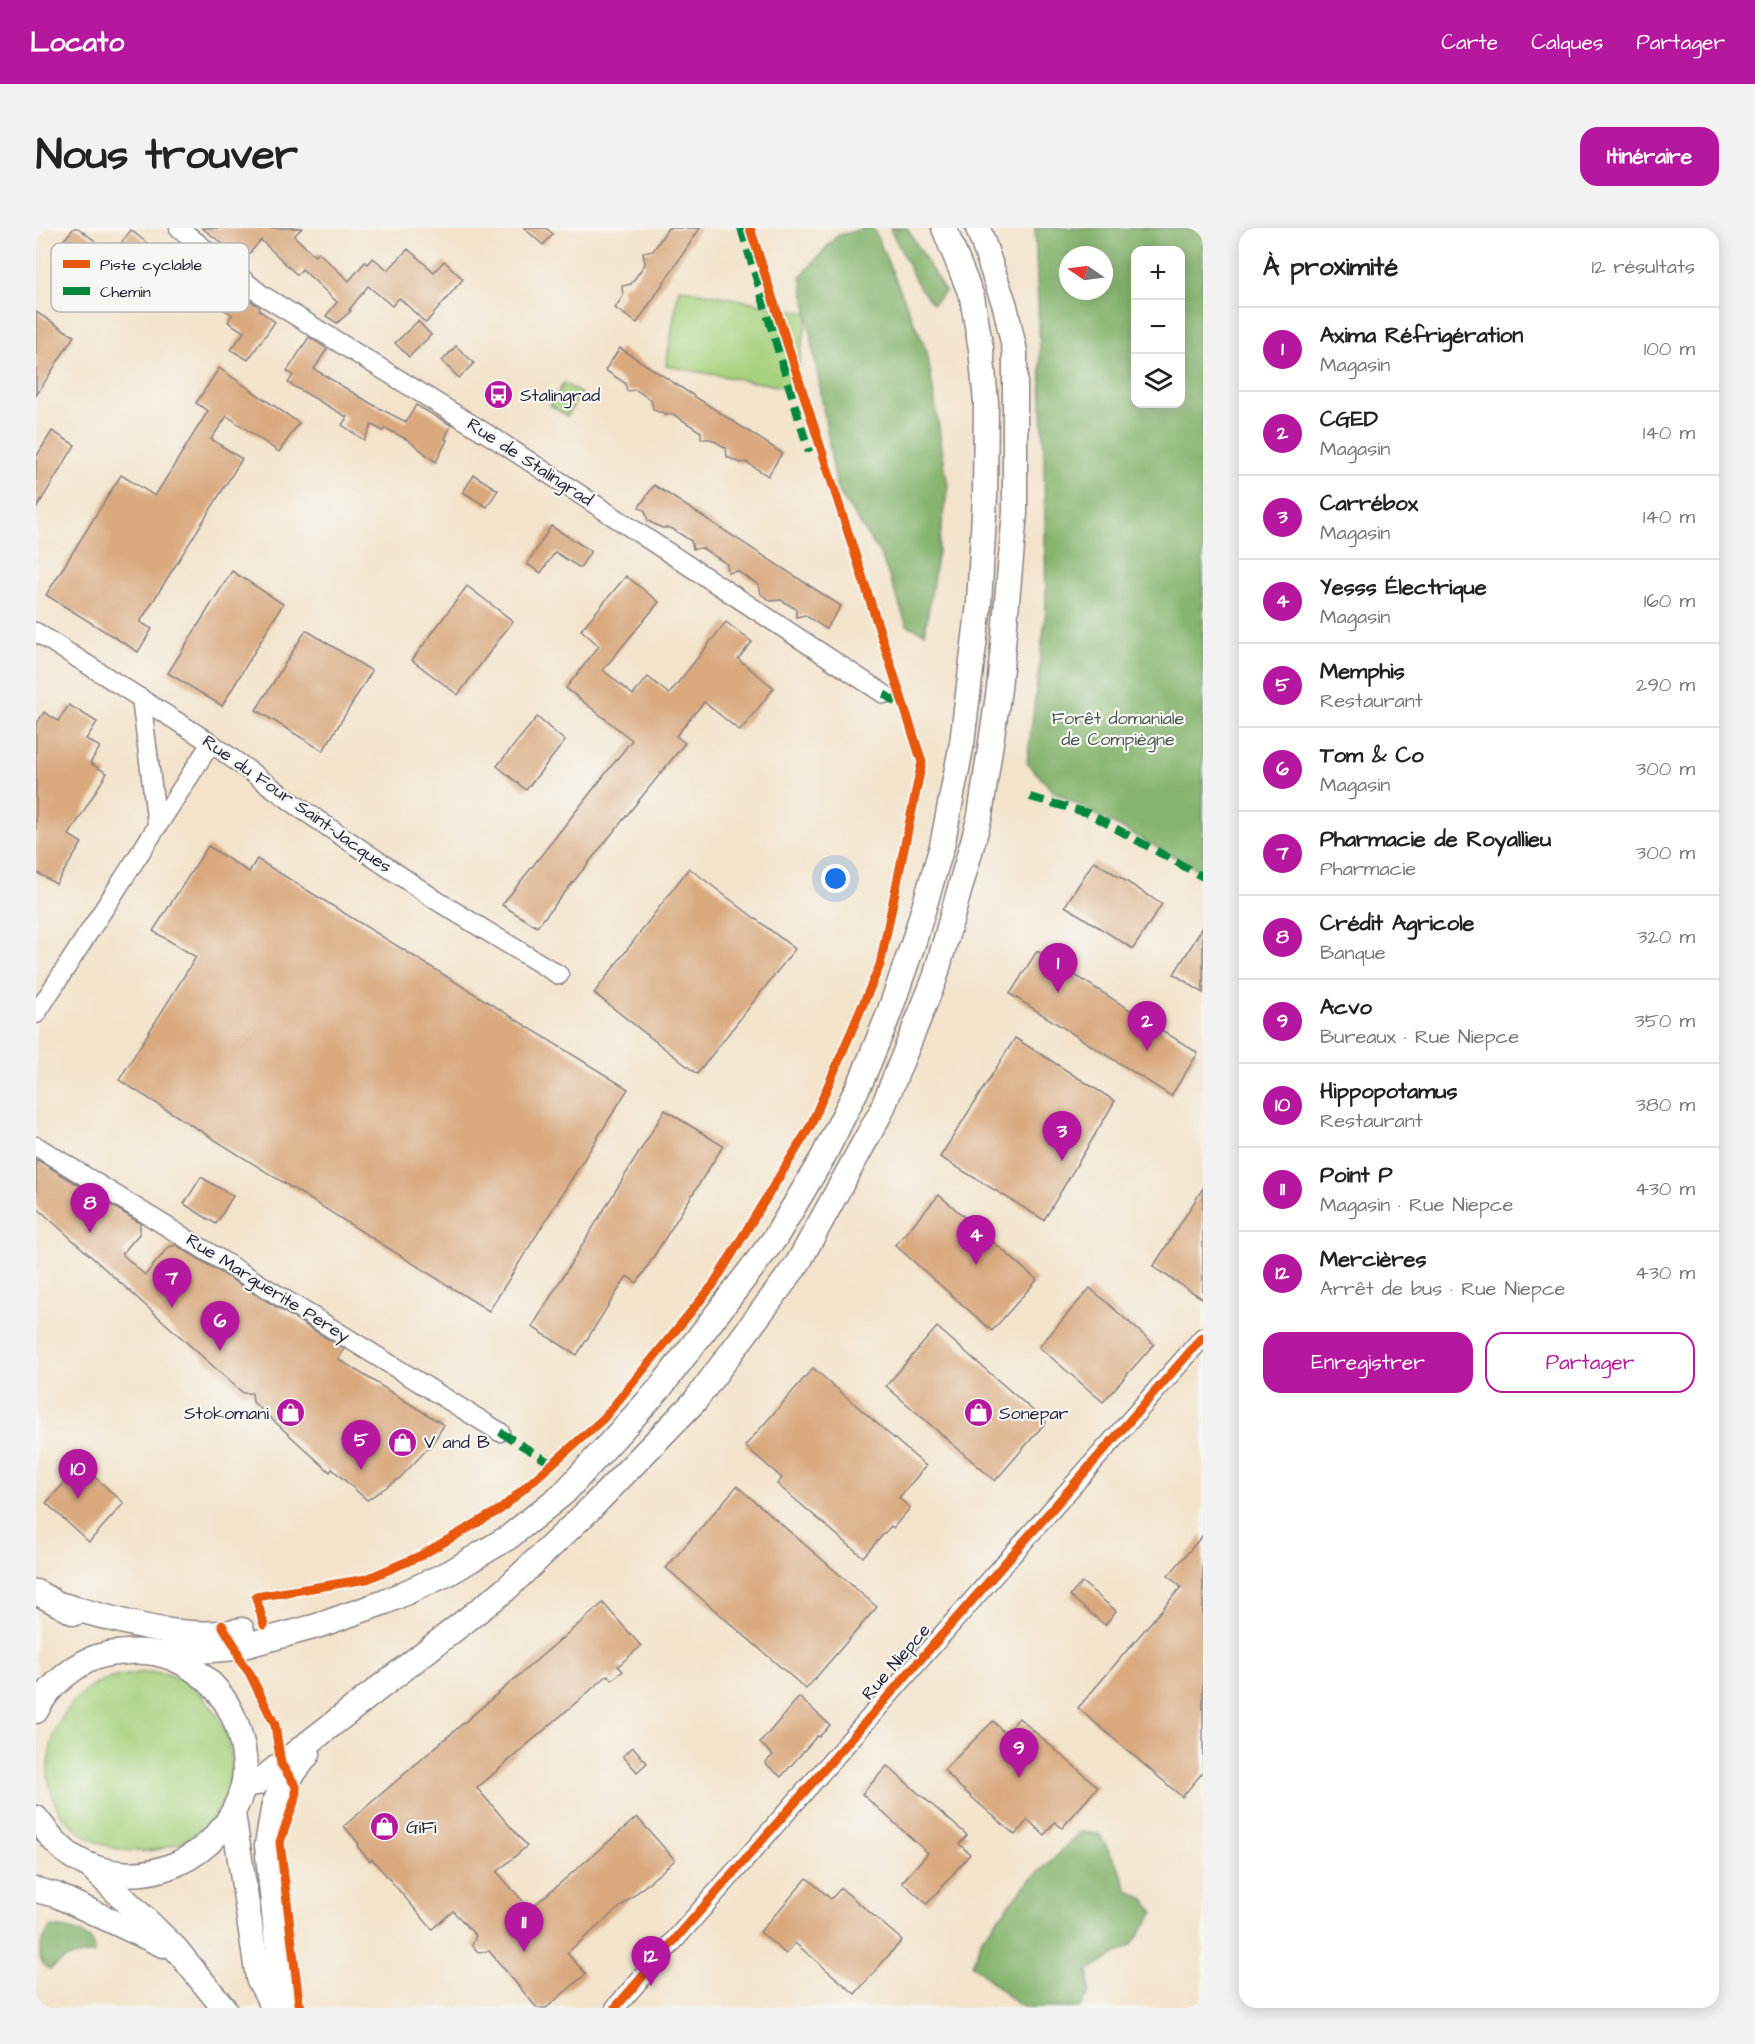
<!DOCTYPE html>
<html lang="fr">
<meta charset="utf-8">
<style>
:root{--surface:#fff;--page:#f2f2f2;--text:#222;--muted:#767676;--line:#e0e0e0;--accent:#b5179e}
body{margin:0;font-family:"Architects Daughter",sans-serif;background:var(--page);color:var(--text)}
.controls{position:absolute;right:18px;top:18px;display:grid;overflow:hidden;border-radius:12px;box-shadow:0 3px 15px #0003}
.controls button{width:54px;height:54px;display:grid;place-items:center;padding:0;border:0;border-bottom:2px solid var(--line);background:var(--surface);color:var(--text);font:30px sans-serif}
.compass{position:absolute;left:1023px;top:18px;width:54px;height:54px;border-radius:50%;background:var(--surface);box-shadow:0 3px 15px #0003;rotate:283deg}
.you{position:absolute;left:800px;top:651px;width:21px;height:21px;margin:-15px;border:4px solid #fff;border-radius:50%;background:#1a73e8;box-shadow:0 0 0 9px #1a73e833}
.badge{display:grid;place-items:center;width:39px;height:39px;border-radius:50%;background:var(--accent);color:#fff;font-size:20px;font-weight:700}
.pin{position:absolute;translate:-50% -50px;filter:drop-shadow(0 2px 3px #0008)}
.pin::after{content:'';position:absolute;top:32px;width:21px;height:18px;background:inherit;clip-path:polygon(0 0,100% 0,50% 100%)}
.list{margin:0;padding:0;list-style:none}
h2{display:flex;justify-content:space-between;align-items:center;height:78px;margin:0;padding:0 24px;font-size:26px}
h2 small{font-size:20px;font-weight:400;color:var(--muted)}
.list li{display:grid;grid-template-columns:39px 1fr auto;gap:18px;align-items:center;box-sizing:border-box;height:84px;padding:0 24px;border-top:2px solid var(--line)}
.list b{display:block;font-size:22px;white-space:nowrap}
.list p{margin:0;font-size:20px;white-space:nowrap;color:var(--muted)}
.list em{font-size:20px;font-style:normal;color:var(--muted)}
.actions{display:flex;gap:12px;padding:18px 24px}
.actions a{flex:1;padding:14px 0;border:2px solid var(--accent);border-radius:18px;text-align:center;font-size:21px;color:var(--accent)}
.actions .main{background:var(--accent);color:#fff}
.icon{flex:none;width:33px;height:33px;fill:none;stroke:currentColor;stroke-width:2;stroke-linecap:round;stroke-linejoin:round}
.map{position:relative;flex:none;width:1167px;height:1780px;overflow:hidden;border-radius:18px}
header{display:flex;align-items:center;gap:36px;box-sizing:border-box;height:84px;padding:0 30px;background:var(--accent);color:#fff}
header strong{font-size:28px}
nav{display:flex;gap:33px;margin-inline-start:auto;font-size:21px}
.intro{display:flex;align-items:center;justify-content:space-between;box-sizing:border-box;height:144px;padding:0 36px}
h1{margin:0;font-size:42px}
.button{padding:15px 27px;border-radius:18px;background:var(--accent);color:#fff;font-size:21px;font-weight:700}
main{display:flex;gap:36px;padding:0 36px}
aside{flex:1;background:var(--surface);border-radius:18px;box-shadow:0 3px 15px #0003}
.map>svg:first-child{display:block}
.green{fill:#a7d27e;stroke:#647a5c;stroke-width:1.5}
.forest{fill:#85b46d;stroke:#546b54;stroke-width:1.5;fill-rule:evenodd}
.building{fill:#d9a87d}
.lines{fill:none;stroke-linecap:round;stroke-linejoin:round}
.minor-casing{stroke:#8a8283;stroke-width:21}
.major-casing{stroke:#8a8283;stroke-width:27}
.minor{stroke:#fff;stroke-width:18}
.major{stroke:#fff;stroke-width:24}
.quiet{stroke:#00873e;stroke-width:8;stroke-dasharray:15 8;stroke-linecap:butt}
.cycleway-casing{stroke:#f6f6f2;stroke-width:13}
.cycleway{stroke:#e8590c;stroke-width:9}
.labels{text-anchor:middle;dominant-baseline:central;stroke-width:4.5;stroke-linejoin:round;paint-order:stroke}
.poi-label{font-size:18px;fill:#22223b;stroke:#f6f6f2;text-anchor:start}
.street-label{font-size:18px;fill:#22223b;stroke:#f6f6f2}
.park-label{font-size:18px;fill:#4a574f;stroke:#f6f6f2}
.key{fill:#f6f6f2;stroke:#b6b6bb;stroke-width:1.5}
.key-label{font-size:16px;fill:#22223b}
</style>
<header>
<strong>Locato</strong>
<nav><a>Carte</a><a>Calques</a><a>Partager</a></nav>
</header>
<div class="intro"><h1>Nous trouver</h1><a class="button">Itinéraire</a></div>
<main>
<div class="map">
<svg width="1167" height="1780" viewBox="0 0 1167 1780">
<rect width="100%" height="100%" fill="#f6f6f2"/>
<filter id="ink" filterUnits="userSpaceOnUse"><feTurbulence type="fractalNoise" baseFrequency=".0167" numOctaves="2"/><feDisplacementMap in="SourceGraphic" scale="12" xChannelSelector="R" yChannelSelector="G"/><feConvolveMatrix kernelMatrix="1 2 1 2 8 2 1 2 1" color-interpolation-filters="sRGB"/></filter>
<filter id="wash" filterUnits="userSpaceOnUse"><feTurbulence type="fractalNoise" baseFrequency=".008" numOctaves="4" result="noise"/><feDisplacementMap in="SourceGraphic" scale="24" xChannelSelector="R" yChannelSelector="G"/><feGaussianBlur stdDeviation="1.35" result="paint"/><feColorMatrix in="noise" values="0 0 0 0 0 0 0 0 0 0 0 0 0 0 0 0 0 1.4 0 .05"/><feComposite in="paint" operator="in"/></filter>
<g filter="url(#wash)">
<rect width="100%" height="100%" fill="#f3e3cb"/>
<g class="green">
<polygon points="643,60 772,85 758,161 630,138"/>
<polygon points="528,155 545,166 531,188 514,177"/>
<path d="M 112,1444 C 117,1445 124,1444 130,1446 C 143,1449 155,1457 164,1466 C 223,1523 193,1617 110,1623 C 86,1624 65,1620 46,1605 C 39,1599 27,1591 23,1583 C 1,1542 14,1490 51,1462 C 69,1448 90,1447 112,1444 Z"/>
</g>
<g class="forest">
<polygon points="829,0 837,0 891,124 912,258 889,405 871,397 845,327 801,262 765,48 801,8"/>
<polygon points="854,0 871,0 909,64 897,76 883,59"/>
<path d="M 999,0 L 1167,0 L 1167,644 L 1018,564 L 991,535 L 1010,383 L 1008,229 ZM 1144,22 L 1144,176 L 1100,176 L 1100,22 ZM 1032,27 L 1068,27 L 1068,63 L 1032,63 Z"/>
<polygon points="1044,1604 1063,1606 1085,1644 1091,1662 1107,1670 1118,1684 1095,1718 1053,1742 1053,1766 1043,1780 990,1780 981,1776 936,1737 946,1710 990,1657"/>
<path d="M 15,1699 C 29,1700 63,1705 58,1725 L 31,1730 L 14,1741 C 11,1739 8,1737 6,1734 C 0,1725 9,1706 15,1699 Z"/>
</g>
<g id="blocks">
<g class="building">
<polygon points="38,0 42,0 59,13 46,30 26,14"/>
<polygon points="166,0 266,0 258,8 279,28 282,24 313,53 329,34 332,36 337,30 352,42 372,21 398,44 408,33 427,51 390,95 363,70 356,78 332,58 313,82 315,83 301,95 290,88 301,74 266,41 261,47 225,12 208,32"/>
<polygon points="488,0 510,0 517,6 507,17"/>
<polygon points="632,0 664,0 601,95 579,80 587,68 586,58 595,56 609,36 607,24 617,23"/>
<polygon points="95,2 161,56 171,42 204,64 224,80 223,82 239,94 212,132 195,122 208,104 192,94 196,87 164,65 153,79 109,44 111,42 81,20"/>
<polygon points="0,84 38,108 0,168"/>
<polygon points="382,93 395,107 373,129 359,115"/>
<polygon points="273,109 291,121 278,141 339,178 370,194 380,177 415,197 409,211 411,212 400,234 372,212 349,200 347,203 336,197 328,212 306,197 311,189 252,155 257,147 251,143"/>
<polygon points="420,118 438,135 423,150 406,133"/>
<polygon points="584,120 746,225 732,248 710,234 704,235 691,229 690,220 675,211 665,211 665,204 637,186 629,187 627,184 622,184 617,181 615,172 600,162 591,163 589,155 569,142"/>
<polygon points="183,140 263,195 243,224 191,188 175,211 206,231 104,394 116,401 102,424 10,367 85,247 119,268 172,183 160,175"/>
<polygon points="16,203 39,217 0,281 0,229"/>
<polygon points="438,247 462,262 451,279 427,264"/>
<polygon points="618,257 805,378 790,401 769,387 760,389 760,381 745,372 735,373 725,366 723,357 701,343 692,345 691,336 666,320 657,321 655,313 635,300 626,300 612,293 609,283 603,279"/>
<polygon points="515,298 555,323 544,340 519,324 505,345 491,336"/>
<polygon points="196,343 247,376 186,478 132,445"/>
<polygon points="590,348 623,374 567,442 597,467 612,449 633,466 690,394 716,414 702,431 738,460 704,503 668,474 640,508 649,515 501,699 466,677 596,512 530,460 563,418 545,402"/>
<polygon points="431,358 477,393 422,467 376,432"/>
<polygon points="270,402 336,443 287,523 220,482"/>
<polygon points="33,477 61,494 50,511 64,519 54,535 71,545 33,607 46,615 20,656 0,644 0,497 8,484 22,493"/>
<polygon points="501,489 529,513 490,562 461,538"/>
<polygon points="172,618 213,644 221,631 592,861 453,1083 83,852 160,729 117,703"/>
<polygon points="1058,633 1126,676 1097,721 1029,678"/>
<polygon points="653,640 759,721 661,846 558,765"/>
<polygon points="1167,699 1167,765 1138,746"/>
<polygon points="1001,723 1162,825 1135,868 974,766"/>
<polygon points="979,810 1079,873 1008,992 904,929"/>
<polygon points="629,882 687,918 601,1055 591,1048 541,1127 496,1099"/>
<polygon points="0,931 104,995 104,1005 86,1026 109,1047 133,1019 140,1017 308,1121 302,1131 408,1197 396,1216 364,1250 331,1272 296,1241 294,1244 217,1174 216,1165 207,1165 0,979"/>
<polygon points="165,949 197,968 180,996 148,976"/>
<polygon points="1167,960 1167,1071 1117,1039"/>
<polygon points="903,967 1001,1052 956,1103 859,1017"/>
<polygon points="1054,1060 1118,1116 1067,1174 1003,1119"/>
<polygon points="901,1099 1010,1194 959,1253 850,1158"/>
<polygon points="777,1140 890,1238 863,1270 874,1280 857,1300 855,1298 827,1329 741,1256 746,1250 709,1218"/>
<polygon points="45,1237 88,1275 53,1314 10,1275"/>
<polygon points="701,1258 841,1379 770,1461 630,1340"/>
<polygon points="1167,1307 1167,1544 1146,1569 1042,1480 1145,1359 1132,1348"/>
<polygon points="1046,1354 1080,1383 1069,1397 1034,1368"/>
<polygon points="567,1375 605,1418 582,1438 587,1443 576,1452 572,1447 441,1560 491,1618 461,1644 494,1681 601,1589 639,1632 531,1725 550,1746 510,1780 501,1780 453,1723 442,1724 436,1717 440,1708 417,1683 396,1701 336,1631 334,1633 321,1618 323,1616 308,1598"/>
<polygon points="763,1469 794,1497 783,1509 781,1508 745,1549 729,1535 737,1527 724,1515"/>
<polygon points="983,1490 1062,1559 1026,1600 1019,1594 1008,1607 992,1592 979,1607 923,1558 908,1542 957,1493 969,1506"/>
<polygon points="597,1519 611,1535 601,1544 587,1528"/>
<polygon points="851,1538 931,1607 923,1616 934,1626 891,1676 866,1654 892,1625 826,1566"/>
<polygon points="771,1650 795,1671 805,1660 866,1712 819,1766 759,1715 750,1726 724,1704"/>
</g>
</g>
</g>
<g filter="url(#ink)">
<use href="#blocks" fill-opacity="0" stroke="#8a8283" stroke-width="1.5"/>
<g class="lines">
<defs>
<g id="minor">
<polyline points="143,0 226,67 461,212 848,466"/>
<polyline points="0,404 175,515 267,582 403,674 523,747"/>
<polyline points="105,470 121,597"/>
<polyline points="0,786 175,515"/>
<polyline points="0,918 464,1204"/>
<polyline points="579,1780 1167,1109"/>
</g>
<g id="major">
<polyline points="0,1364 39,1385"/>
<path d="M 26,1377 C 85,1393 146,1414 206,1402"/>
<polyline points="126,1426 200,1420 281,1398 349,1374 413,1345 473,1309 528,1265 624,1160 739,1010 787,929 826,851 852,788 878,713 906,618 926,515 943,376 949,268 950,174 945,121 936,69 908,0"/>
<path d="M 0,1483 C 11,1459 43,1432 68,1427 C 76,1425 84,1425 91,1424 C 121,1421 148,1432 170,1451 C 187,1466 197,1484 203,1504 C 208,1520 211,1542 207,1558 C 189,1631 102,1670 37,1629 C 22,1619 11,1604 0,1590"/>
<polyline points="208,1557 221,1555 469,1362 555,1280 659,1173 762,1035 845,884 899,750 944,588 963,461 979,285 979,124 969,78 942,0"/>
<polyline points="197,1585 222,1750 238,1780"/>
<polyline points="54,1638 140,1721 188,1780"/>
<polyline points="0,1662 20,1667 127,1717"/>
<polyline points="255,1780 245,1753 231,1617 238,1576 246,1560 272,1526"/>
</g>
</defs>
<use href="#minor" class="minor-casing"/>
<use href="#major" class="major-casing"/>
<use href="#minor" class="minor"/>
<use href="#major" class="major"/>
<g class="quiet">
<polyline points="705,0 773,224"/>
<polyline points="848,466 868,480"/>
<polyline points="994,569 1052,585 1167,649"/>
<polyline points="464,1204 516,1236"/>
</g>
<defs>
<g id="cycleway">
<polyline points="186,1397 200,1420 205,1434 213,1444 239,1497 245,1536 260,1558 260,1568 244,1614 263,1775 266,1780"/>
<polyline points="228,1397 220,1369 331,1351 384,1328 465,1281 567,1191 677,1057 775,897 844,737 886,534 714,0"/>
<polyline points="579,1780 1167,1109"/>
</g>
</defs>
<use href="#cycleway" class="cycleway-casing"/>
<use href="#cycleway" class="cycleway"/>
</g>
</g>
<defs>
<symbol id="bus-disc" viewBox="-11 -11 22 22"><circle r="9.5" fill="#b5179e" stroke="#f6f6f2"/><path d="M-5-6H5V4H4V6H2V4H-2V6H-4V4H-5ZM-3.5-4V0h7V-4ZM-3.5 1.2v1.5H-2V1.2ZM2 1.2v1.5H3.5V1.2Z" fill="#fff"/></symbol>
<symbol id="shop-disc" viewBox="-11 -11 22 22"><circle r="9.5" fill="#b5179e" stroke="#f6f6f2"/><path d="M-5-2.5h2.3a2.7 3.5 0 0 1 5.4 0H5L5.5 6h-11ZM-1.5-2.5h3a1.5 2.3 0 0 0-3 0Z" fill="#fff"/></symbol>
</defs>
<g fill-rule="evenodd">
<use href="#bus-disc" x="446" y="150" width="33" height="33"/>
<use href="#shop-disc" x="238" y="1168" width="33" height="33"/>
<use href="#shop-disc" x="926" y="1168" width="33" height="33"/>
<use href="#shop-disc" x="350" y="1198" width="33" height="33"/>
<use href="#shop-disc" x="332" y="1582" width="33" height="33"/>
</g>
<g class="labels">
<g class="poi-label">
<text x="484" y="167">Stalingrad</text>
<text x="233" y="1185" text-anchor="end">Stokomani</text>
<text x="963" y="1185">Sonepar</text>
<text x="388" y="1214">V and B</text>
<text x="370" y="1599">GiFi</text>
</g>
<g class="street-label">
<text transform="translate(494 234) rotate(33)">Rue de Stalingrad</text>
<text transform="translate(261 576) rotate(35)">Rue du Four Saint-Jacques</text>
<text transform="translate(232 1060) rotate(32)">Rue Marguerite Perey</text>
<text transform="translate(860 1434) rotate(-49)">Rue Niepce</text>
</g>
<g class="park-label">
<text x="1082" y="490">Forêt domaniale<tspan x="1082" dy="21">de Compiègne</tspan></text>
</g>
</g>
<rect x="15" y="15" width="198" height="69" rx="9" class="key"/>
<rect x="27" y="32" width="27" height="8" fill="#e8590c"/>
<rect x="27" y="59" width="27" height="8" fill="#00873e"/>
<g class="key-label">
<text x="64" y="42">Piste cyclable</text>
<text x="64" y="69">Chemin</text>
</g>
</svg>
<div class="controls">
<button>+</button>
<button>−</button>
<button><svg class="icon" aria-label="layers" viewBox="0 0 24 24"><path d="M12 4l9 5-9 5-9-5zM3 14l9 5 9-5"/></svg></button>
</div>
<svg class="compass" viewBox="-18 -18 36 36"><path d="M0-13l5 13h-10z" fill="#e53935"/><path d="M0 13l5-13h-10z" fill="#767676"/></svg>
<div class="you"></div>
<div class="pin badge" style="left:1022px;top:765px">1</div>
<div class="pin badge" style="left:1111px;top:823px">2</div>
<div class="pin badge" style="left:1026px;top:933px">3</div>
<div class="pin badge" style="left:940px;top:1037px">4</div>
<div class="pin badge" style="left:325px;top:1242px">5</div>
<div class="pin badge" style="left:184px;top:1123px">6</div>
<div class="pin badge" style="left:136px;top:1080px">7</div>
<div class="pin badge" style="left:54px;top:1005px">8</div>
<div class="pin badge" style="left:983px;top:1550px">9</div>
<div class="pin badge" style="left:42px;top:1271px">10</div>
<div class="pin badge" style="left:488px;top:1724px">11</div>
<div class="pin badge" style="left:615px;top:1758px">12</div>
</div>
<aside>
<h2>À proximité<small>12 résultats</small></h2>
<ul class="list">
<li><span class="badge">1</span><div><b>Axima Réfrigération</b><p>Magasin</p></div><em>100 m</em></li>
<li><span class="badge">2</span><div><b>CGED</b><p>Magasin</p></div><em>140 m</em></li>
<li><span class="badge">3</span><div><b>Carrébox</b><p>Magasin</p></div><em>140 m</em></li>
<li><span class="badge">4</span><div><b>Yesss Électrique</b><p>Magasin</p></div><em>160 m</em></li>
<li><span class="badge">5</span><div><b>Memphis</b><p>Restaurant</p></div><em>290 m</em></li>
<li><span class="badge">6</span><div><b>Tom &amp; Co</b><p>Magasin</p></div><em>300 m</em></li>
<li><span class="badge">7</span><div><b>Pharmacie de Royallieu</b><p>Pharmacie</p></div><em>300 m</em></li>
<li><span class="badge">8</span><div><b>Crédit Agricole</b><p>Banque</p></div><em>320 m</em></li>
<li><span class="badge">9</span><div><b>Acvo</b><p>Bureaux · Rue Niepce</p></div><em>350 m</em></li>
<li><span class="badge">10</span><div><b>Hippopotamus</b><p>Restaurant</p></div><em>380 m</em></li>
<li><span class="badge">11</span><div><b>Point P</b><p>Magasin · Rue Niepce</p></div><em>430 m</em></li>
<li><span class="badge">12</span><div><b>Mercières</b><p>Arrêt de bus · Rue Niepce</p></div><em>430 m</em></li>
</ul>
<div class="actions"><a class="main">Enregistrer</a><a>Partager</a></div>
</aside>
</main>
